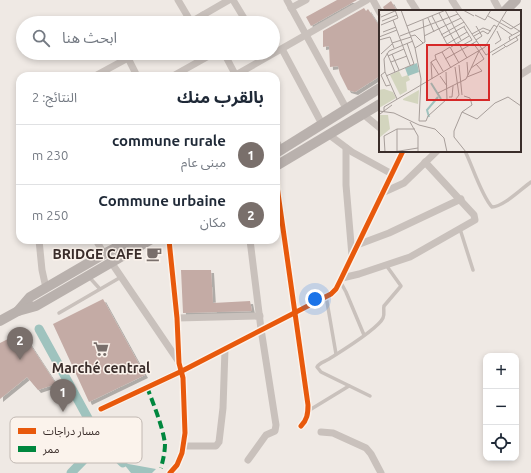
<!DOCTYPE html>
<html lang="ar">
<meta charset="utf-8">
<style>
:root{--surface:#fff;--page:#f6f6f7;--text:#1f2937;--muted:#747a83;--line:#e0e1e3;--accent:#796f6b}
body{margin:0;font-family:Ubuntu,"Noto Sans Arabic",sans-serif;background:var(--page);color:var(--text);direction:rtl}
.controls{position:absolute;right:12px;bottom:12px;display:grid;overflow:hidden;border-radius:8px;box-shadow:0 2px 6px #0003}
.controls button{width:36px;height:36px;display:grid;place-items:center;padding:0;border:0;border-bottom:1px solid var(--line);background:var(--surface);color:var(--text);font:20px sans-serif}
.you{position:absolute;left:315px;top:299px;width:14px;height:14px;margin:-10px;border:3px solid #fff;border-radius:50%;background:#1a73e8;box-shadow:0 0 0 6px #1a73e833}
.badge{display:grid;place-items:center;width:26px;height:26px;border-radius:50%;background:var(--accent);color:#fff;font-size:13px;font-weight:700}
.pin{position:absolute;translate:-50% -33px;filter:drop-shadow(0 1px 2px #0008)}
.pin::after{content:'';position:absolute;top:21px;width:14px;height:12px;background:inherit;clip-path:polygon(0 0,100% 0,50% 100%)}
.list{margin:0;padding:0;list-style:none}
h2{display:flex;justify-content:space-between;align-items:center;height:52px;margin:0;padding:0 16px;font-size:17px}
h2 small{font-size:13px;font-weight:400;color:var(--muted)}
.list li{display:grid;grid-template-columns:26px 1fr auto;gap:12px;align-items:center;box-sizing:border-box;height:60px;padding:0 16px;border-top:1px solid var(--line)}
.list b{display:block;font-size:15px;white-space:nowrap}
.list p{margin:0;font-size:13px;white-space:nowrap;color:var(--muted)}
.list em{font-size:13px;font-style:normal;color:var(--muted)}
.icon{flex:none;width:22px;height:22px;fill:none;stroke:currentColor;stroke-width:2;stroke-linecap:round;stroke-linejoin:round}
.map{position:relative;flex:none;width:531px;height:473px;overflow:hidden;direction:ltr}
.search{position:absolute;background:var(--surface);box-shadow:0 2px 6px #0003;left:16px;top:16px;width:264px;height:44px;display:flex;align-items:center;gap:10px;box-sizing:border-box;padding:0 14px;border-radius:22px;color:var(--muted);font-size:15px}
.panel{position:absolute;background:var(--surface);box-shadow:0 2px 6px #0003;left:16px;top:72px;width:264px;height:172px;border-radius:12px;direction:rtl}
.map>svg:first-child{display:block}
.water{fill:#9fc3be}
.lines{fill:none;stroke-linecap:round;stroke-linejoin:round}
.canal{stroke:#9fc3be;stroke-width:9}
.building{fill:#c4aba5;filter:url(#shadow)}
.service{stroke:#c9c1bc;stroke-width:3.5}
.minor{stroke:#c9c1bc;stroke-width:7}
.secondary{stroke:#b9b1ad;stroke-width:10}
.quiet{stroke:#00873e;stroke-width:4;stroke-dasharray:8 4;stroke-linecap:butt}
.cycleway-casing{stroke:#fbf3ec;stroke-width:8}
.cycleway{stroke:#e8590c;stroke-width:5}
.labels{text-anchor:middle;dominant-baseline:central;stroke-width:3;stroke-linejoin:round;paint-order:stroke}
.poi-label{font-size:14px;font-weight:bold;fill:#3a2d2a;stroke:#fbf3ec;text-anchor:end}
.inset-river{fill:none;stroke:#9fc3be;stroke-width:2}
.inset-road{fill:none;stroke:#a79e9a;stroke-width:1}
.view{fill:#d62828;fill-opacity:0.15;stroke:#d62828;stroke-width:2}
.inset-edge{fill:none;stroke:#3a2d2a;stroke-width:2}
.key{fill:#fbf3ec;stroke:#c1b8b2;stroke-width:1}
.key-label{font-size:11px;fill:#3a2d2a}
</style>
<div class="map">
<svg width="531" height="473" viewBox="0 0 531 473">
<defs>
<filter id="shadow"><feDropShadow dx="3" dy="3" stdDeviation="0" flood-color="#0004"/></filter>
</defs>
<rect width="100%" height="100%" fill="#efe9e4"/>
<polygon class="water" points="123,463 156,469 152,473 131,473"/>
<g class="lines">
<g class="canal">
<polyline points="39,329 101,442 123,463"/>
<polyline points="71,473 101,442"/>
</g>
</g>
<g class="building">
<polygon points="337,0 357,0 311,26 306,17"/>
<polygon points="391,1 397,11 385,11 383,7"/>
<polygon points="364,8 366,11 368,9 380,27 380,76 355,92 348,90 340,74 338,66 330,67 329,46 323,47 323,31"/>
<polygon points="181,270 211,270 213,303 250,301 252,311 183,313"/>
<polygon points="103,299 145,375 89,402 53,324"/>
<polygon points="22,332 56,384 38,390 27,377 0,399 0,343"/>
</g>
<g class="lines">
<g class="service">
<path d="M 465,151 C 472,165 482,197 492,207 C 503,207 521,189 531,182"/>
<polyline points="460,229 473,270"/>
<polyline points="89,277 100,289"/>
<polyline points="340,281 346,292 364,335"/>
<polyline points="326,296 336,354"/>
<polyline points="59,313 121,277"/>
<path d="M 370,396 L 321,372 L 317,367 C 319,363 324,362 329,359 C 340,352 378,329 383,318 C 385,314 383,310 384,306 L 401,286 L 386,265"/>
<polyline points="308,411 349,386"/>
</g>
<g class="minor">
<polyline points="178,0 191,22"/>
<polyline points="233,0 247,23"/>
<polyline points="287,0 346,108"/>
<polyline points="373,0 380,13"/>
<polyline points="410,0 417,11"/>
<polyline points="452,0 459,11"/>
<polyline points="494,0 500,11"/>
<polyline points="291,8 306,0"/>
<polyline points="203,15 229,0"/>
<polyline points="189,23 203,15 207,23"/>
<polyline points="282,49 322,124"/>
<polyline points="224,53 236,76"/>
<polyline points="128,58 136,53"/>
<polyline points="520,75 531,68"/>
<polyline points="95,76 128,58 137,76"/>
<polyline points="173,76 214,53"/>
<polyline points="234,76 367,0"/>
<polyline points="363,114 380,128"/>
<polyline points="328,134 352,152 392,174"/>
<polyline points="276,141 281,150"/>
<polyline points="346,148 346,185 352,256"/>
<path d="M 276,179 L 308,405 C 308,414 307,420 301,426"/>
<polyline points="382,193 404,183 437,151"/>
<polyline points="39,240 42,270 46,288"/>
<polyline points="96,240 104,254"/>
<polyline points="169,240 177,318 179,363 183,378 185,433 182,453 177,465 170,473"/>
<polyline points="357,245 389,233 461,199"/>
<polyline points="111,262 179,362"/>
<polyline points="342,278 359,274 410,257 475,220 474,215 425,162"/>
<polyline points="177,318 260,316"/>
<polyline points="101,409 182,371 331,294 336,289 340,281 403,151"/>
<polyline points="321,432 333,433 366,448 371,454 381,473"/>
<polyline points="184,446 216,446 219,442 223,408 225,349"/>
<polyline points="248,460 266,435 275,431 276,425 261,329 250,240"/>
</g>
<g class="secondary">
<polyline points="505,11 516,0"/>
<polyline points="276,153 380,88"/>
<polyline points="276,166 380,104"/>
<polyline points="18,311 30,297 104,254 131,240"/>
<polyline points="0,321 18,311 36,306 150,240"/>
</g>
<path class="quiet" d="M 147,387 C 153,403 163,427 165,444 C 165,452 163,460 161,468"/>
<defs>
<g id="cycleway">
<path d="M 276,179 L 308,405 C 308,414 307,420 301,426"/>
<polyline points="169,240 177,318 179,363 183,378 185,433 182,453 177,465 170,473"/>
<polyline points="101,409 182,371 331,294 336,289 340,281 403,151"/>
</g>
</defs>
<use href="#cycleway" class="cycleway-casing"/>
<use href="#cycleway" class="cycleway"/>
</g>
<defs>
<symbol id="cafe-bare" viewBox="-9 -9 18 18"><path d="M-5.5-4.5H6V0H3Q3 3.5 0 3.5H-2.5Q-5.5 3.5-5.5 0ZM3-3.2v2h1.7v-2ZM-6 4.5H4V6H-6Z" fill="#796f6b" stroke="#fbf3ec" stroke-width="2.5" paint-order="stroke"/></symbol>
<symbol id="supermarket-bare" viewBox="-9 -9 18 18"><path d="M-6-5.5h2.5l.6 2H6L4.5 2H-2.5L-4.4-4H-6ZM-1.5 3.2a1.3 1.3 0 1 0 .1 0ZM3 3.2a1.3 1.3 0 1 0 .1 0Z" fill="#796f6b" stroke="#fbf3ec" stroke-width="2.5" paint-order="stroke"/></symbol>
</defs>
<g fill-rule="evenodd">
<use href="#cafe-bare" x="143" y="243" width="22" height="22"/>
<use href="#supermarket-bare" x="90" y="338" width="22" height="22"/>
</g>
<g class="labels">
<g class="poi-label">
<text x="142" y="254">BRIDGE CAFE</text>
<text x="101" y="368" text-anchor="middle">Marché central</text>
</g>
</g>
<g transform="translate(379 10)">
<rect width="142" height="142" fill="#efe9e4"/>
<path d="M 20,61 L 23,67 L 29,65 L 31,70 L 27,72 L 28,81 L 21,85 L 11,65 ZM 5,79 L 14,82 L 17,88 L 0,98 L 0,80 ZM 40,80 L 39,94 L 24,90 L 24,89 ZM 0,105 L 9,105 L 11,119 L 0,128 Z" fill="#d3d5be"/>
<path d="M 38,53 L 40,62 L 29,66 L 26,58 Z" fill="#9fc3be"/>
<path class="inset-river" d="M 52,73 L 62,89M 50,107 L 48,100 L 59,87"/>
<path class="inset-road" d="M 22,0 L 36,38M 66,0 L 82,30M 84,0 L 95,6M 60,3 L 77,34M 96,5 L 106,10 L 112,0M 53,6 L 68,34 L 88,22M 109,6 L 132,19 L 142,13M 2,7 L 16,1M 49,8 L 55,22M 14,10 L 31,55M 44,10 L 46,32 L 36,38 L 42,69 L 40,111 L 47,111 L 49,106 L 68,89 L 67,62M 123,10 L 142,22M 3,11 L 18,5M 85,12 L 107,45 L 142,24M 2,15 L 19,8 L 16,0M 28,16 L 67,0M 120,16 L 133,25M 0,20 L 1,4M 4,22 L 17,17M 93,24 L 104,18 L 112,21M 62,25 L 85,12 L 76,0M 21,26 L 79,4M 32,26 L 36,25 L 44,33M 45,26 L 82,8M 95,26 L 104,21 L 109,24 L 115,15 L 118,17M 0,27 L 18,20M 64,28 L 86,16M 0,30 L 11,27 L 15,38M 97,30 L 103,26 L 97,16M 131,30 L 130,27 L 141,21M 79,32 L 88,48M 13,33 L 32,27M 116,34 L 122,30 L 118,21M 124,34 L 127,37 L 139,30 L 137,27M 82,36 L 93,30 L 85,17M 72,37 L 90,26M 63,42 L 71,37 L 80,53M 8,43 L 16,62M 2,44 L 13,34M 13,44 L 20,60M 113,45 L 126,37M 9,46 L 25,39M 57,49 L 56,45 L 63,42 L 72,58M 66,49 L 98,31M 12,52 L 28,46M 52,52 L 60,65M 88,52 L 89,65M 80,55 L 83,85M 76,57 L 80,85 L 77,89M 92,58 L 105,49 L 100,41M 6,62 L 2,65 L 7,76 L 11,75M 7,66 L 35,54 L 28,33M 61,66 L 68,76M 88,67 L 103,61 L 97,54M 53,69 L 52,52 L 57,49 L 64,61M 59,83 L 87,69 L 100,41 L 94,33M 85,86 L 91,88 L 93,95 L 83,102 L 75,121 L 75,127 L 87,142M 70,87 L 73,87 L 74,76M 18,89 L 6,62 L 5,49 L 10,41 L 34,31M 0,101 L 15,103 L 40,115 L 56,119 L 65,128 L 68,142M 5,102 L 5,97 L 106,37 L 128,0M 83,102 L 98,109 L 116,93 L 129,87 L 142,96M 1,104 L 13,95M 31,112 L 39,126 L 39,142M 18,119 L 36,119M 6,142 L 5,126 L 18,119 L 18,142M 14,142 L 39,138"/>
<path class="view" d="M 48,35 L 110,35 L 110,90 L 48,90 Z"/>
<rect width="142" height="142" class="inset-edge"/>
</g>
<rect x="10" y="417" width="132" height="46" rx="6" class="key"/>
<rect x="18" y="428" width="18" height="6" fill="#e8590c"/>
<rect x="18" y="446" width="18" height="6" fill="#00873e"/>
<g class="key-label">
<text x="43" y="435">مسار دراجات</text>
<text x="43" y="453">ممر</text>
</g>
</svg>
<div class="controls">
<button>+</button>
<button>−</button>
<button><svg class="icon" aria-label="locate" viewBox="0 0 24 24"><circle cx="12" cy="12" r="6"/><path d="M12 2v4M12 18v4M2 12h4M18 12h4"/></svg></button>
</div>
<div class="you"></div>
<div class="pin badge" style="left:63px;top:412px">1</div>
<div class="pin badge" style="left:20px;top:360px">2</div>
<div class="search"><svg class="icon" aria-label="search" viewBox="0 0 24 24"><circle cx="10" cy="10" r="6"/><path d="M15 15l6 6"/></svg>ابحث هنا</div>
<section class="panel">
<h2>بالقرب منك<small>النتائج: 2</small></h2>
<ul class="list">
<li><span class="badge">1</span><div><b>commune rurale</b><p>مبنى عام</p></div><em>230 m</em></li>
<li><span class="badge">2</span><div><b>Commune urbaine</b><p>مكان</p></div><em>250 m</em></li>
</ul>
</section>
</div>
